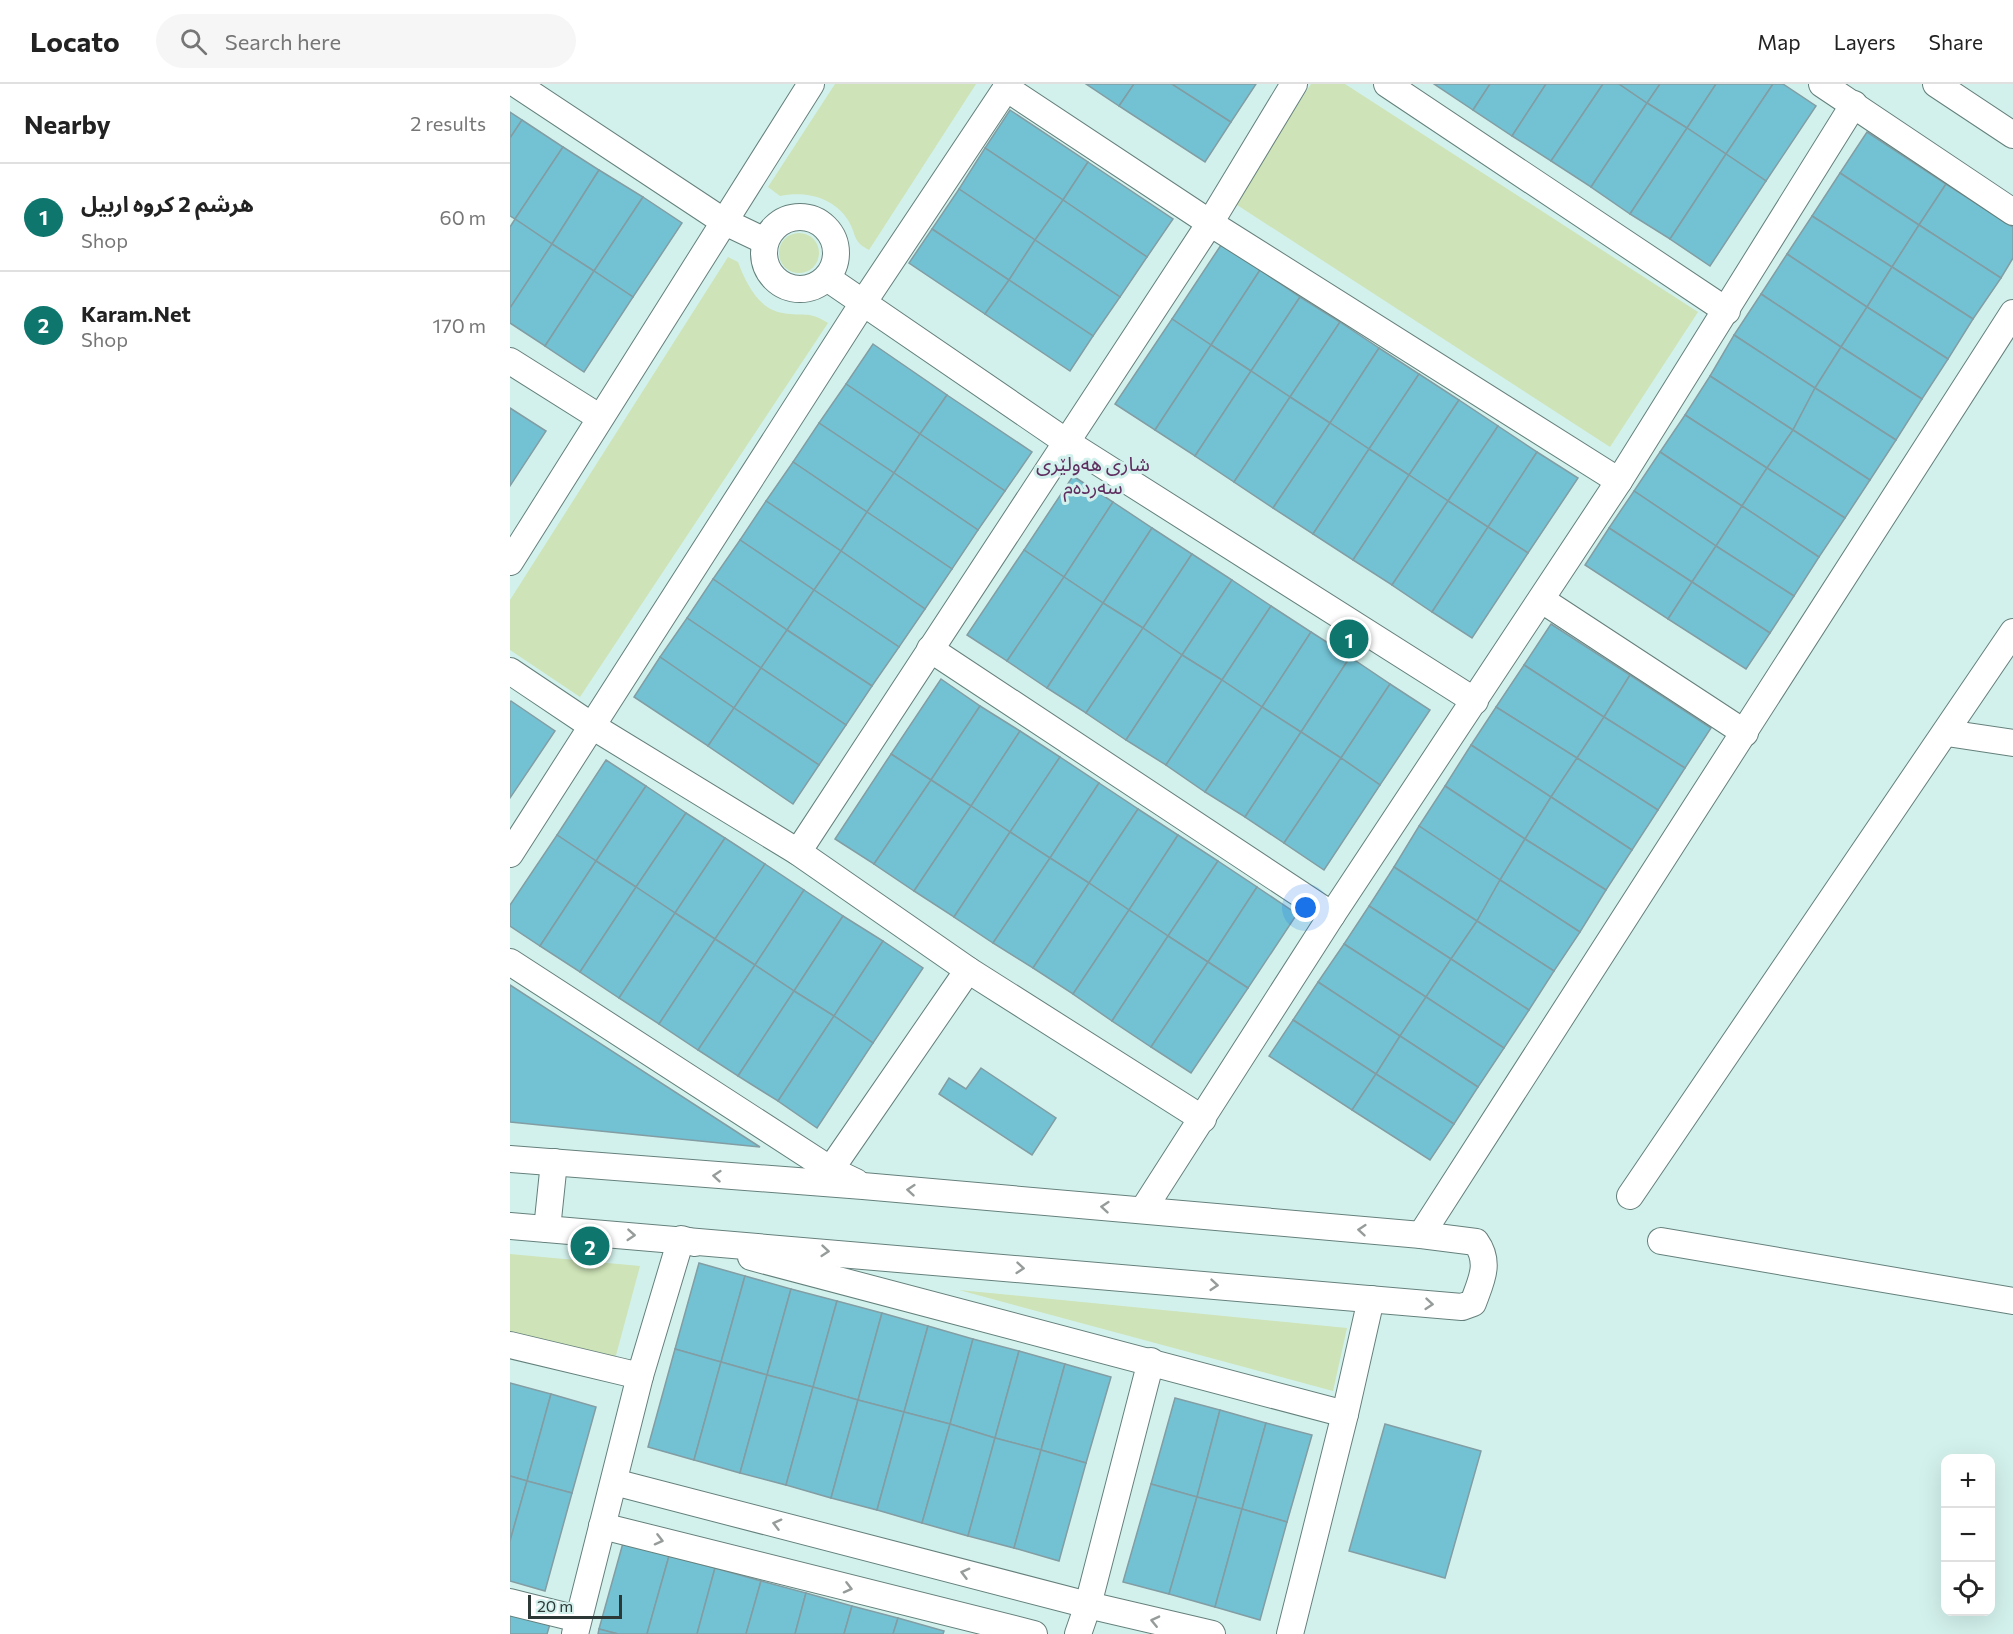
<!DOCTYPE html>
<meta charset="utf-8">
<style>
:root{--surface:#fff;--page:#f6f6f6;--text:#222;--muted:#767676;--line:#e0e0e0;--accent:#0f766e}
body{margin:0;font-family:Commissioner,"Noto Sans Arabic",sans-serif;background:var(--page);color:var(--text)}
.controls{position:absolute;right:18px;bottom:18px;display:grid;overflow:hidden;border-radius:12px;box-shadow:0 6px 24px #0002}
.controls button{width:54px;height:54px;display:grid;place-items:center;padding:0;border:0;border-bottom:2px solid var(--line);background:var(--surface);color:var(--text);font:30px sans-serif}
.scale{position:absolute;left:18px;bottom:15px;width:94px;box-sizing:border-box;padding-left:6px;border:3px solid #2c3836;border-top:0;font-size:16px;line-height:21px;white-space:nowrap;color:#2c3836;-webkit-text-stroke:4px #d3f1ec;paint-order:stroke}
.you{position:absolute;left:796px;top:824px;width:21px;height:21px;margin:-15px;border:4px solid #fff;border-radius:50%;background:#1a73e8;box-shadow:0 0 0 9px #1a73e833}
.badge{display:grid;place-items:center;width:39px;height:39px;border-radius:50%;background:var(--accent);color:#fff;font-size:20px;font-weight:700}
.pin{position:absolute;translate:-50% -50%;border:3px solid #fff;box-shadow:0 2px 6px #0006}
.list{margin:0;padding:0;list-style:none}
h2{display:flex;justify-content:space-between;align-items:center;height:78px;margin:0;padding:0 24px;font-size:26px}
h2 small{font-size:20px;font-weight:400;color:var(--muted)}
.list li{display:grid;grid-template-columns:39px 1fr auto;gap:18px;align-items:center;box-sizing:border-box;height:108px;padding:0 24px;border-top:2px solid var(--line)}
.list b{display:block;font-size:22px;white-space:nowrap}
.list p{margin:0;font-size:20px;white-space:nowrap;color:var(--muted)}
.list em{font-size:20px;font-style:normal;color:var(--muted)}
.icon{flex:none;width:33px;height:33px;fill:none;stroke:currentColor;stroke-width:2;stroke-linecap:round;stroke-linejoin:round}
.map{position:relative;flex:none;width:1503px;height:1550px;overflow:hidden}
header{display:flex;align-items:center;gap:36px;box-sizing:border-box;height:84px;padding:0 30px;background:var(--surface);border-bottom:2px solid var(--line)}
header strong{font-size:28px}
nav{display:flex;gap:33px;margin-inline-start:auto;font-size:21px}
.search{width:420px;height:54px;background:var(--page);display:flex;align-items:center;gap:15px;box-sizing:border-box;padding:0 21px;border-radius:33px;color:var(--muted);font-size:22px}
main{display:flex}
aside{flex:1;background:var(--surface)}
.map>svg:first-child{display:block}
.green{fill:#cee3b7}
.building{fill:#72c2d4;stroke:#829da3;stroke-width:1.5}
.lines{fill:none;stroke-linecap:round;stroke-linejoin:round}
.street-casing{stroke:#65807c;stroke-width:28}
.street{stroke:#fff;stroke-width:26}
.oneway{stroke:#969c9a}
.labels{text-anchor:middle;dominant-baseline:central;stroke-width:6;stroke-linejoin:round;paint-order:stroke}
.neighbourhood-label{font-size:20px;fill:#5f2e60;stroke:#d3f1ec}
</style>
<header>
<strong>Locato</strong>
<div class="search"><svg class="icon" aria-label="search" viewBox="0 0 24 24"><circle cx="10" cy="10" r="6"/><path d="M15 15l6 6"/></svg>Search here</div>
<nav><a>Map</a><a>Layers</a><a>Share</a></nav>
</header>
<main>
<aside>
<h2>Nearby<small>2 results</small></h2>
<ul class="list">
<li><span class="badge">1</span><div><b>هرشم 2 كروه اربيل</b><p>Shop</p></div><em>60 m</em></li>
<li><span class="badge">2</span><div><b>Karam.Net</b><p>Shop</p></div><em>170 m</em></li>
</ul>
</aside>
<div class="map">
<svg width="1503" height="1550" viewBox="0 0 1503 1550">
<rect width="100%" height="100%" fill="#d3f1ec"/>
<g class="green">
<path d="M 325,0 L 466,0 L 359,166 C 342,157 347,151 338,136 C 323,113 295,107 270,112 L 258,103 Z"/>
<polygon points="801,0 835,0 1188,228 1100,363 724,119"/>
<circle cx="289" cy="169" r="20"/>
<path d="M 218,173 L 228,178 C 236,199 248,225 273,229 C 295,233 297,226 318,239 L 70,613 L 0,566 L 0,516 Z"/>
<polygon points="0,1170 130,1182 105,1275 0,1248"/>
<polygon points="449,1206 837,1244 823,1307"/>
</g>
<g class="building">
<polygon points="576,0 624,0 609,22"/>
<polygon points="624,0 662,0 721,38 695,78 609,22"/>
<polygon points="662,0 746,0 721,38"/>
<polygon points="924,0 980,0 963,26"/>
<polygon points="980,0 1036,0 1002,52 963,26"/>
<polygon points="1036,0 1093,0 1041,77 1002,52"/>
<polygon points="1093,0 1109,0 1137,19 1081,103 1041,77"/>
<polygon points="1109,0 1150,0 1137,19"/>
<polygon points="1150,0 1206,0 1177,44 1137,19"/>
<polygon points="1206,0 1263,0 1216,70 1177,44"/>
<polygon points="1263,0 1273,0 1306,22 1256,97 1216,70"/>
<polygon points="1137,19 1177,44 1120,130 1081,103"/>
<polygon points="500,26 578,78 553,116 475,64"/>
<polygon points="0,28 12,36 0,54"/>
<polygon points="12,36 53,63 5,135 0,132 0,54"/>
<polygon points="1177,44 1216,70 1160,155 1120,130"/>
<polygon points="1357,48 1436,100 1409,141 1330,89"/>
<polygon points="53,63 89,86 42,160 5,135"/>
<polygon points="475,64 553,116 525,156 449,105"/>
<polygon points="1216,70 1256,97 1200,182 1160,155"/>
<polygon points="578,78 663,135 637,173 553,116"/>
<polygon points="89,86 133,113 84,187 42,160"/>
<polygon points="1330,89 1409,141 1382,183 1302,132"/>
<polygon points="1436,100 1503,143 1503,174 1491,194 1409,141"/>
<polygon points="449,105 525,156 499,196 422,145"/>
<polygon points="133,113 172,139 123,213 84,187"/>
<polygon points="553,116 637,173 610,213 525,156"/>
<polygon points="1302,132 1382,183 1357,223 1277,170"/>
<polygon points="5,135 42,160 0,224 0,143"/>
<polygon points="1409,141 1491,194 1463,235 1382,183"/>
<polygon points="422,145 499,196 475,230 399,179"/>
<polygon points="525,156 610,213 583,252 499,196"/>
<polygon points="42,160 84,187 35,262 0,239 0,224"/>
<polygon points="711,161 750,186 701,261 662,235"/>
<polygon points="1277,170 1357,223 1331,263 1251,210"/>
<polygon points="1382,183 1463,235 1438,275 1357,223"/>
<polygon points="750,186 790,213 741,287 701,261"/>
<polygon points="84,187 123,213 74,288 35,262"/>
<polygon points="499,196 583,252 560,287 475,230"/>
<polygon points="1251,210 1331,263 1305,304 1224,251"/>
<polygon points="790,213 830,238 780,313 741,287"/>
<polygon points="1357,223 1438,275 1412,315 1331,263"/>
<polygon points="662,235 701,261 645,346 605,320"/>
<polygon points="830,238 869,264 820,339 780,313"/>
<polygon points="1224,251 1305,304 1283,346 1200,292"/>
<polygon points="363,260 437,311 410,350 336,300"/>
<polygon points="701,261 741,287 685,372 645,346"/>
<polygon points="1331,263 1412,315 1386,356 1305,304"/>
<polygon points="869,264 909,290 859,365 820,339"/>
<polygon points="741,287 780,313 724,398 685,372"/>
<polygon points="909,290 949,316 899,391 859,365"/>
<polygon points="1200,292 1283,346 1257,384 1175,331"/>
<polygon points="336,300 410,350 384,389 309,339"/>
<polygon points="1305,304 1386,356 1360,396 1283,346"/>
<polygon points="437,311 522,368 495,407 410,350"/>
<polygon points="780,313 820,339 763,424 724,398"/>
<polygon points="949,316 988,342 938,417 899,391"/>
<polygon points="0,324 36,347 0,402"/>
<polygon points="1175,331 1257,384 1232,422 1150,368"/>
<polygon points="309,339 384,389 357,428 283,378"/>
<polygon points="820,339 859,365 803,450 763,424"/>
<polygon points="988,342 1027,368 978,443 938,417"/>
<polygon points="1283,346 1360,396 1335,434 1257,384"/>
<polygon points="410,350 495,407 468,446 384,389"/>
<polygon points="859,365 899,391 843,476 803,450"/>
<polygon points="1027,368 1068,394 1018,469 978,443"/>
<polygon points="1150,368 1232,422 1206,462 1124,407"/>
<polygon points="283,378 357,428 331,467 256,417"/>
<polygon points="1257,384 1335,434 1309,473 1232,422"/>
<polygon points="384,389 468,446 442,485 357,428"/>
<polygon points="899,391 938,417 882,501 843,476"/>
<polygon points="563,392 603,418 554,493 514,466"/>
<polygon points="1124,407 1206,462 1182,498 1099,444"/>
<polygon points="256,417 331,467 304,506 230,456"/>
<polygon points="938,417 978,443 922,528 882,501"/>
<polygon points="603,418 642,444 593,519 554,493"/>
<polygon points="1232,422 1309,473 1284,512 1206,462"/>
<polygon points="357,428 442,485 415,525 331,467"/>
<polygon points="978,443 1018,469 962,554 922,528"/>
<polygon points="642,444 682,470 633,544 593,519"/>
<polygon points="1099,444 1182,498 1158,535 1075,481"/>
<polygon points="230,456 304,506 277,546 203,495"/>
<polygon points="1206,462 1284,512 1260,549 1182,498"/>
<polygon points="514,466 554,493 497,577 457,551"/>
<polygon points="331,467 415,525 389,563 304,506"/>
<polygon points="682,470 722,496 672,571 633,544"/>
<polygon points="554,493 593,519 537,604 497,577"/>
<polygon points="203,495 277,546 251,584 177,534"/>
<polygon points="722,496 761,522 712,596 672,571"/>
<polygon points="1182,498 1260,549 1236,585 1158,535"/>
<polygon points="304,506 389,563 362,602 277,546"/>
<polygon points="593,519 633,544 576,629 537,604"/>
<polygon points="761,522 801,548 752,623 712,596"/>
<polygon points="177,534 251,584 224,624 150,573"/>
<polygon points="1041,540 1120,591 1094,633 1014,581"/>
<polygon points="633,544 672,571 616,656 576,629"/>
<polygon points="277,546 362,602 336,641 251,584"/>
<polygon points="801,548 840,573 791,648 752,623"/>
<polygon points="672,571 712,596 656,681 616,656"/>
<polygon points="150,573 224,624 198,662 124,613"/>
<polygon points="840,573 880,600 831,674 791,648"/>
<polygon points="1014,581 1094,633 1067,674 986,623"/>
<polygon points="251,584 336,641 309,681 224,624"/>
<polygon points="1120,591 1201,644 1175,684 1094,633"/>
<polygon points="431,595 470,622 421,696 381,670"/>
<polygon points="712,596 752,623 695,708 656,681"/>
<polygon points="880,600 920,626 870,701 831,674"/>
<polygon points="1,617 45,647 0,714 0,618"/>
<polygon points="470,622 510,647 461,722 421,696"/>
<polygon points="752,623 791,648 735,733 695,708"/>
<polygon points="986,623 1067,674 1041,713 961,661"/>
<polygon points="224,624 309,681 283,720 198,662"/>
<polygon points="1094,633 1175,684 1148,726 1067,674"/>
<polygon points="510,647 550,673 500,748 461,722"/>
<polygon points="791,648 831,674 774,759 735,733"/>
<polygon points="961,661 1041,713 1015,755 935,702"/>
<polygon points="381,670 421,696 364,780 325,755"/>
<polygon points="550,673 589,699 540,774 500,748"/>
<polygon points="831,674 870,701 814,786 774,759"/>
<polygon points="1067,674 1148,726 1122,766 1041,713"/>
<polygon points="96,676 136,702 86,777 47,751"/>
<polygon points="421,696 461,722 404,807 364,780"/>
<polygon points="589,699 628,725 579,799 540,774"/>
<polygon points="136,702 176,729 126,803 86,777"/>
<polygon points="935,702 1015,755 990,796 909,742"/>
<polygon points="1041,713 1122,766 1096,806 1015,755"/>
<polygon points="461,722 500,748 444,833 404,807"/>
<polygon points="628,725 668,751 619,826 579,799"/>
<polygon points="176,729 215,754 165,829 126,803"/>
<polygon points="909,742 990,796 967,837 884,783"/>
<polygon points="500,748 540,774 483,859 444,833"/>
<polygon points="47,751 86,777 30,862 0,842 0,821"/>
<polygon points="668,751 708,777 658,852 619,826"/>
<polygon points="215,754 255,780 205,855 165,829"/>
<polygon points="1015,755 1096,806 1070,848 990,796"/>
<polygon points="540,774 579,799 523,884 483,859"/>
<polygon points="86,777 126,803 70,888 30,862"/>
<polygon points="708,777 747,803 698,878 658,852"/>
<polygon points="255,780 294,806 245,881 205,855"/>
<polygon points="884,783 967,837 941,875 859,822"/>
<polygon points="990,796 1070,848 1044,887 967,837"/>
<polygon points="579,799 619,826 563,910 523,884"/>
<polygon points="126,803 165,829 109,914 70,888"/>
<polygon points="747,803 787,830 738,904 698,878"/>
<polygon points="294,806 333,832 284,907 245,881"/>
<polygon points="859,822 941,875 916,913 834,860"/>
<polygon points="619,826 658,852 602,937 563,910"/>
<polygon points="165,829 205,855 149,940 109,914"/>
<polygon points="333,832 373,857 324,932 284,907"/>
<polygon points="967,837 1044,887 1019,926 941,875"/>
<polygon points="658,852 698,878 641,963 602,937"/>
<polygon points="205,855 245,881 188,966 149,940"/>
<polygon points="373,857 413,884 363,959 324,932"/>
<polygon points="834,860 916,913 890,952 808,898"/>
<polygon points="941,875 1019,926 994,964 916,913"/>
<polygon points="698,878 738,904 681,989 641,963"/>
<polygon points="245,881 284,907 228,992 188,966"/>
<polygon points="808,898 890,952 866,990 783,936"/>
<polygon points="0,901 250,1063 0,1038"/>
<polygon points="284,907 324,932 268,1017 228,992"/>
<polygon points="916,913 994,964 968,1003 890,952"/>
<polygon points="324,932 363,959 307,1044 268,1017"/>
<polygon points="783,936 866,990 842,1026 759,972"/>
<polygon points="890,952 968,1003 944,1040 866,990"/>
<polygon points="471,984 546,1034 522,1071 429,1010 439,994 456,1005"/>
<polygon points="866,990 944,1040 920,1076 842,1026"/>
<polygon points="189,1179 235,1192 211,1278 165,1265"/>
<polygon points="235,1192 281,1205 257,1291 211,1278"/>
<polygon points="281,1205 327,1217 303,1303 257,1291"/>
<polygon points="327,1217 372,1229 348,1316 303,1303"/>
<polygon points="372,1229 418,1242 394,1328 348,1316"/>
<polygon points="418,1242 463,1255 440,1340 394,1328"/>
<polygon points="463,1255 509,1267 485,1354 440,1340"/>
<polygon points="165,1265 211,1278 184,1376 138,1363"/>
<polygon points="509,1267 555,1280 531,1366 485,1354"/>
<polygon points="211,1278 257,1291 230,1389 184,1376"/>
<polygon points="555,1280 601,1293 576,1379 531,1366"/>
<polygon points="257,1291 303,1303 276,1401 230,1389"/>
<polygon points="0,1299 41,1310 17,1397 0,1392"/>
<polygon points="303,1303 348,1316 321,1414 276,1401"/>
<polygon points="41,1310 86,1323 62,1409 17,1397"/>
<polygon points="665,1314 710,1326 687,1413 641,1400"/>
<polygon points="348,1316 394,1328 367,1426 321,1414"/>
<polygon points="710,1326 756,1339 732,1425 687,1413"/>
<polygon points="394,1328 440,1340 412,1439 367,1426"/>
<polygon points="756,1339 802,1351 777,1438 732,1425"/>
<polygon points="440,1340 485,1354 458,1452 412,1439"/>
<polygon points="875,1340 971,1367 935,1494 839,1467"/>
<polygon points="485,1354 531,1366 504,1464 458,1452"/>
<polygon points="531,1366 576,1379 549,1477 504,1464"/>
<polygon points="0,1392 17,1397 0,1457"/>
<polygon points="17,1397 62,1409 35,1507 0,1497 0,1457"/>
<polygon points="641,1400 687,1413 659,1510 613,1498"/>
<polygon points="687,1413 732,1425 705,1523 659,1510"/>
<polygon points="732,1425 777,1438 750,1536 705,1523"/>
<polygon points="113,1459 159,1472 137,1550 108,1550 89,1545"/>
<polygon points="159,1472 205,1484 187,1550 137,1550"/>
<polygon points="205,1484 251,1497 236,1550 187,1550"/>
<polygon points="251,1497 296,1509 285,1550 236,1550"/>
<polygon points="296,1509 342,1522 334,1550 285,1550"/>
<polygon points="342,1522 388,1534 383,1550 334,1550"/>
<polygon points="0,1529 40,1540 37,1550 0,1550"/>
<polygon points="388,1534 434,1547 433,1550 383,1550"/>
<polygon points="89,1545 108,1550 88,1550"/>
</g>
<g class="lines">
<defs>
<g id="street">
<polyline points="6,0 213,137 255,157"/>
<polyline points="877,0 1217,227"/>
<polyline points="1312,0 1503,128"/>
<polyline points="1426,0 1503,51"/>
<polyline points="496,4 700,139 1109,397"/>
<circle cx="290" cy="169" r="36"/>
<polyline points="317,194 558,359 965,617"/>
<polyline points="0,277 89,333"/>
<polyline points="0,478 301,0"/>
<polyline points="1032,516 1235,649"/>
<polyline points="420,565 822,831"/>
<polyline points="0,587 82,642 288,768 458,886 693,1035"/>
<polyline points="1437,649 1503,659"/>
<polyline points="288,768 700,139 784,0"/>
<polyline points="0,770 353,219 499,0"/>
<polyline points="0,878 321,1086 346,1098"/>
<path d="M 0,1075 L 353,1102 L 911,1151 L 966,1158 C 981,1179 971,1197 963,1219 L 952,1223 L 0,1142"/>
<polyline points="312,1098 458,886"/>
<polyline points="1120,1112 1503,548"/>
<polyline points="633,1126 822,831 1109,397 1344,20"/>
<polyline points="37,1145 44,1078"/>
<polyline points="911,1151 1503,229"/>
<polyline points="1151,1157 1503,1217"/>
<polyline points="241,1173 835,1330"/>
<polyline points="0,1261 130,1292"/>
<polyline points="104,1398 578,1521 702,1550"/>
<polyline points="92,1442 524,1550"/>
<polyline points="0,1518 68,1535"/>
<polyline points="65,1550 130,1292 171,1155 185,1159"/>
<polyline points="568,1550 578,1521 641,1277"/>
<polyline points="780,1550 835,1330 861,1215"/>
</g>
</defs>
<use href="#street" class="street-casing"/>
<use href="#street" class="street"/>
</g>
<defs><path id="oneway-chevron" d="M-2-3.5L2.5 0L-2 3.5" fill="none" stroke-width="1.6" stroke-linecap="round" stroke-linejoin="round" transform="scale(1.5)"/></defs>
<g class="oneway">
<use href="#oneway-chevron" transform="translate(207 1092) rotate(-175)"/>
<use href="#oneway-chevron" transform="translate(401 1106) rotate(-175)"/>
<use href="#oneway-chevron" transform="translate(595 1123) rotate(-175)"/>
<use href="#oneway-chevron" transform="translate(852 1146) rotate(-175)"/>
<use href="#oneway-chevron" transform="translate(121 1151) rotate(4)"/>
<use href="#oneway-chevron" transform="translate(315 1167) rotate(5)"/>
<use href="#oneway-chevron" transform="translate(510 1184) rotate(5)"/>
<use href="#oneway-chevron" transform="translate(704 1201) rotate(5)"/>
<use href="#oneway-chevron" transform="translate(919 1220) rotate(5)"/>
<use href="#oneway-chevron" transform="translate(267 1440) rotate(-165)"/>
<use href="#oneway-chevron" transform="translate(149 1456) rotate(14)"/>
<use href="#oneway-chevron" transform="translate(455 1489) rotate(-165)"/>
<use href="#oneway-chevron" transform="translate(338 1504) rotate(14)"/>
<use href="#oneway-chevron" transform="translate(645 1537) rotate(-167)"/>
</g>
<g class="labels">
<g class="neighbourhood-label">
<text x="583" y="379">شاری هه‌ولێری<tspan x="583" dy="23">سه‌رده‌م</tspan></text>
</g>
</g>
</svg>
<div class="controls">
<button>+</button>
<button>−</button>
<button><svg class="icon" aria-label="locate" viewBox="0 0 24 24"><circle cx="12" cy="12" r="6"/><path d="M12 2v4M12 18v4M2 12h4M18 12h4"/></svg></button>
</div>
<div class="scale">20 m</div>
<div class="you"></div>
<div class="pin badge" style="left:839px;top:555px">1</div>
<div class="pin badge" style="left:80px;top:1162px">2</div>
</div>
</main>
